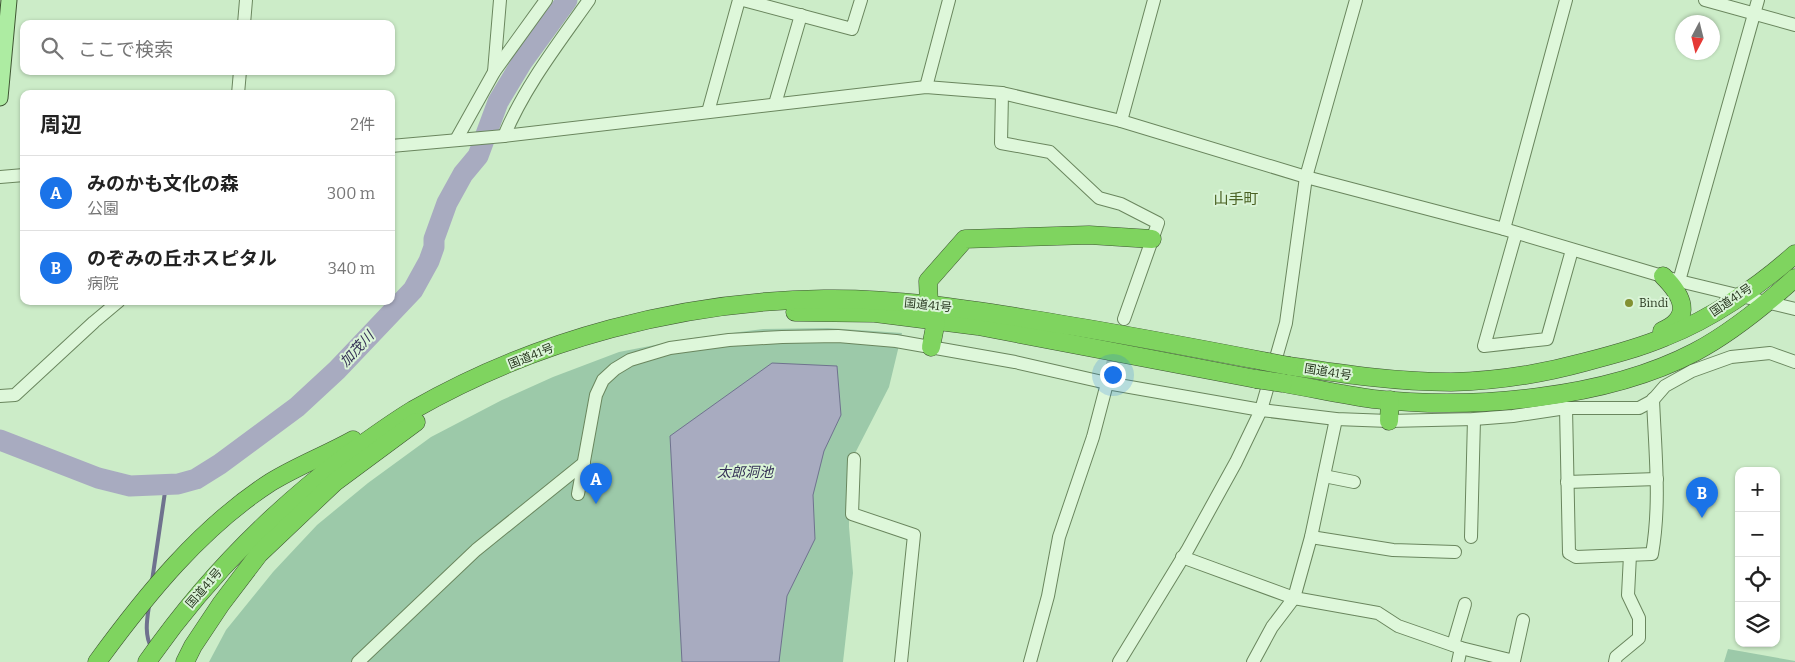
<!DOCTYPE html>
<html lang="ja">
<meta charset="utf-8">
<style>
:root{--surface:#fff;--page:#f6f6f6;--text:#222;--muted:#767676;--line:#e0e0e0;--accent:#1a73e8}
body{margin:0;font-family:Bitter,"Noto Sans JP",serif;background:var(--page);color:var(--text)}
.controls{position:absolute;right:15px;bottom:15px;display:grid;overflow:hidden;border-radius:10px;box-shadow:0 1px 4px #0004}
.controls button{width:45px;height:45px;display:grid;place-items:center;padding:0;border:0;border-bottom:1px solid var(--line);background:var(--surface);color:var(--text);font:25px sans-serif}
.compass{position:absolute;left:1675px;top:15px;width:45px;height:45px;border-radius:50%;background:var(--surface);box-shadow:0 1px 4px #0004;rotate:187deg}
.you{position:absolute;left:1112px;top:374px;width:18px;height:18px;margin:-12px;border:4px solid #fff;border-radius:50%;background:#1a73e8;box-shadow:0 0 0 8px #1a73e833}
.badge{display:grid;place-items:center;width:32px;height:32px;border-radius:50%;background:var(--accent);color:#fff;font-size:16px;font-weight:700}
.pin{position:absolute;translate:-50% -41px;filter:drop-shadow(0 1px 2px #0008)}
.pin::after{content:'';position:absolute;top:26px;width:18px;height:15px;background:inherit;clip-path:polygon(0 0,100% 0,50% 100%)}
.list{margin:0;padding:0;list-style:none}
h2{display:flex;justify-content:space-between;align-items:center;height:65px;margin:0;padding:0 20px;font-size:21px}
h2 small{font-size:16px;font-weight:400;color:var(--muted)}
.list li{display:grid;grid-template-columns:32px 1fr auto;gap:15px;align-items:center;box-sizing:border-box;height:75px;padding:0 20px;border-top:1px solid var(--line)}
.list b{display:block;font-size:19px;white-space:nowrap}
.list p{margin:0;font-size:16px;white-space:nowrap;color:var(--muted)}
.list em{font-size:16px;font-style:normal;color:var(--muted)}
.icon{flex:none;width:28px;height:28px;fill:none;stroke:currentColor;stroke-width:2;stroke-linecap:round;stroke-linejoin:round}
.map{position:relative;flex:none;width:1795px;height:662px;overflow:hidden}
.search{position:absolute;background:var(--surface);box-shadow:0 1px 4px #0004;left:20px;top:20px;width:375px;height:55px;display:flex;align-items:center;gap:12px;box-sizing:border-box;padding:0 18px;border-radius:10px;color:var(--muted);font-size:19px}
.panel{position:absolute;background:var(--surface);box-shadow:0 1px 4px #0004;left:20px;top:90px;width:375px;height:215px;border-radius:10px}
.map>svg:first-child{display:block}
.green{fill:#9cc9a9}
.water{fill:#a8abc0;stroke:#6f728e}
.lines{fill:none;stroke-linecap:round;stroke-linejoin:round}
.stream{stroke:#6f728e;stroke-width:4}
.river{stroke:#a8abc0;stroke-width:21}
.minor-tunnel{stroke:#abc8a6;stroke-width:12;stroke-dasharray:12 6;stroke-linecap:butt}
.minor-casing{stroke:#6a865e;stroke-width:14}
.major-casing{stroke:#3e5532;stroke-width:17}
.highway-casing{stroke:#3e5532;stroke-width:19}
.minor{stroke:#def7da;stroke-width:12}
.major{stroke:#adeca2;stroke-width:15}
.highway{stroke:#7fd45f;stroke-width:18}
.highway-bridge-casing{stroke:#3e5532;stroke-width:19;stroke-linecap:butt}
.highway-bridge{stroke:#7fd45f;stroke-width:18}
.poi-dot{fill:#829132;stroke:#daf4d7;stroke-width:2}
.labels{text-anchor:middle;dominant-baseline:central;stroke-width:4;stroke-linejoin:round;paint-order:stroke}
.street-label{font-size:12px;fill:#293820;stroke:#daf4d7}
.poi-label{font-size:12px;fill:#293820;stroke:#daf4d7;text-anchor:start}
.water-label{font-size:14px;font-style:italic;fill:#353156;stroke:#daf4d7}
.quarter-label{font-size:15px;fill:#4a6123;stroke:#daf4d7}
</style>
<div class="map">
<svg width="1795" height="662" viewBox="0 0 1795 662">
<rect width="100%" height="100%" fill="#ccecc8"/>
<g class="green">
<polygon points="828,328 902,333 889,387 849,465 849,527 853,573 843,662 209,662 226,630 273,572 317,525 368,483 431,437 502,400 553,377 619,352 686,339 763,329"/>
<polygon points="1728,649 1795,661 1795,662 1724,662"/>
</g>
<polygon class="water" points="772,363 837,366 841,415 824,451 813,495 815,539 787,596 779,662 682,662 670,436"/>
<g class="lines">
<g class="stream">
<polyline points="152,581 166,485"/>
<path d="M 149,606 C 147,619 144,636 152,648"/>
</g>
<polyline class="river" points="0,440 98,478 130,486 178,484 196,479 220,464 297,407 337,370 413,290 429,261 434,247 434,239 447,203 463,174 478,156 498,102 522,62 567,0"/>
<polyline class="minor-tunnel" points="1110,372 1122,326"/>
<defs>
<g id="minor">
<polyline points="743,0 852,29 861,0"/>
<polyline points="1705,0 1795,25"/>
<polyline points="244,24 246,0"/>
<polyline points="494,72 500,0"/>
<polyline points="926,87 949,0"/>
<polyline points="1002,93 1001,143 1050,152 1099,198 1121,204 1158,223 1124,319"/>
<polyline points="238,94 240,71"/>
<polyline points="775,104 801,15"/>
<polyline points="708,112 739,0"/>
<polyline points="1121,121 1154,0"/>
<path d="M 504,136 C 525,86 558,44 589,0"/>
<polyline points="456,140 494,72 546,0"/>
<polyline points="391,146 504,136 926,87 1002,93 1121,121 1306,177 1504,229 1679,281 1795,309"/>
<polyline points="0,177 24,175"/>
<polyline points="1504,229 1566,0"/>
<polyline points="1516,233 1484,346 1547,339 1572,250"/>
<polyline points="1679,281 1758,0"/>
<polyline points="0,396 15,395 94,322 119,301"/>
<path d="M 1566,408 L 1569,553 L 1576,557 L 1652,554 C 1661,503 1655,451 1653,399"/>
<polyline points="854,459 852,514 914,535 901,662"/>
<polyline points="1324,476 1354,482"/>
<polyline points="1567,482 1657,479"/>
<polyline points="578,494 596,395 603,380 615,369 630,360 670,348 729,340 782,337 838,336 896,341 1015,362 1107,383 1261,410 1336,419 1389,421 1474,419 1513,416 1566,408 1639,408 1652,401 1665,386 1692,371 1731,357 1770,353 1795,362"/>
<polyline points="1311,537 1393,550 1455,552"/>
<polyline points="1471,537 1474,419"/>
<polyline points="1182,557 1294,598 1378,613 1398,626 1461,648 1514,661 1523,620"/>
<polyline points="1453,645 1465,604"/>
<polyline points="358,662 476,550 584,463"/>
<polyline points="1030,662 1048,596 1059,537 1093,437 1110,372"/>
<polyline points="1119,662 1188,549 1236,462 1261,410 1286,323 1306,177 1356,0"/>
<polyline points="1253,662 1272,627 1294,598 1311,537 1336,419"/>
<polyline points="1458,662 1461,648"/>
<polyline points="1615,662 1616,657 1639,638 1639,618 1628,595 1630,555"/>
</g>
<polyline id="major" points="0,98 9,0"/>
<g id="highway">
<polyline points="929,305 928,281 965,239 1089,235 1152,239"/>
<polyline points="795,312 875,313 978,326 1256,379"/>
<path d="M 1662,331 C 1694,317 1682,295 1663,276"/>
<polyline points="931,347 936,321"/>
<path d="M 1289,366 C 1343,374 1396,382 1451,382 C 1497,381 1541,374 1585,362 C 1612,355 1639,348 1665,337 C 1711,319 1758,287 1795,254"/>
<path d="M 1283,383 C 1313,388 1343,395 1373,399 C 1472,410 1605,399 1695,352 C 1731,333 1764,306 1795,278"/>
<polyline points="1389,421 1390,400"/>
<path d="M 97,662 C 146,595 201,527 271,482 C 297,466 326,455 353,440"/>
<path d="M 147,662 C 202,583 269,514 346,456 C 368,440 390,424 413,410 C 537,339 681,301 824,299 C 893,298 962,308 1029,319 C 1107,331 1185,346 1263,361"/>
<polyline points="185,662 193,646 221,604 259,554 335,482 416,422"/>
</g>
</defs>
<use href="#minor" class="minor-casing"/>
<use href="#major" class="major-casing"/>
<use href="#highway" class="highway-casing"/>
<use href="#minor" class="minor"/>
<use href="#major" class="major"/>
<use href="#highway" class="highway"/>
<defs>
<g id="highway-bridge">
<polyline points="1263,361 1289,366"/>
<polyline points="1256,379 1283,383"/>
</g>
</defs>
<use href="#highway-bridge" class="highway-bridge-casing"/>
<use href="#highway-bridge" class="highway-bridge"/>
</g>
<circle class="poi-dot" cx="1629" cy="303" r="5"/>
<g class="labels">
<g class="street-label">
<text transform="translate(1731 300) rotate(-34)">国道41号</text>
<text transform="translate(928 305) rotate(6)">国道41号</text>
<text transform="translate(531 356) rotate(-22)">国道41号</text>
<text transform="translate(1328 372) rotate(9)">国道41号</text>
<text transform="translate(204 588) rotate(-49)">国道41号</text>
</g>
<g class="poi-label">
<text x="1639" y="303">Bindi</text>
</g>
<g class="water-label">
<text transform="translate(357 349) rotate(-47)">加茂川</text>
<text x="745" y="472">太郎洞池</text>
</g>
<g class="quarter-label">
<text x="1236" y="199">山手町</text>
</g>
</g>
</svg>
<div class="controls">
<button>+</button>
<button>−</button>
<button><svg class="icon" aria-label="locate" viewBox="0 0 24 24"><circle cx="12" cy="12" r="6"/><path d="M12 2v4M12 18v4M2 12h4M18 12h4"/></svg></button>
<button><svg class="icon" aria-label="layers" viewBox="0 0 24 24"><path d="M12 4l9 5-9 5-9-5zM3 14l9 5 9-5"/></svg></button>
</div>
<svg class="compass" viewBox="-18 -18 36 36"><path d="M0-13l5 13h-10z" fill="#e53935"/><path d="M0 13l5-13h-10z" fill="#767676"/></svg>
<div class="you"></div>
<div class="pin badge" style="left:596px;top:504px">A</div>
<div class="pin badge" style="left:1702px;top:518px">B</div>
<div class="search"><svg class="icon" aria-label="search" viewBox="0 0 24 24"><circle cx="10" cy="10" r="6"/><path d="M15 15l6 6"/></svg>ここで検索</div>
<section class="panel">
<h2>周辺<small>2件</small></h2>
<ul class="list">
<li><span class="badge">A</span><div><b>みのかも文化の森</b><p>公園</p></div><em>300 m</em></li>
<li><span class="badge">B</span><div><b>のぞみの丘ホスピタル</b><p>病院</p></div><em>340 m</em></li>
</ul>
</section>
</div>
